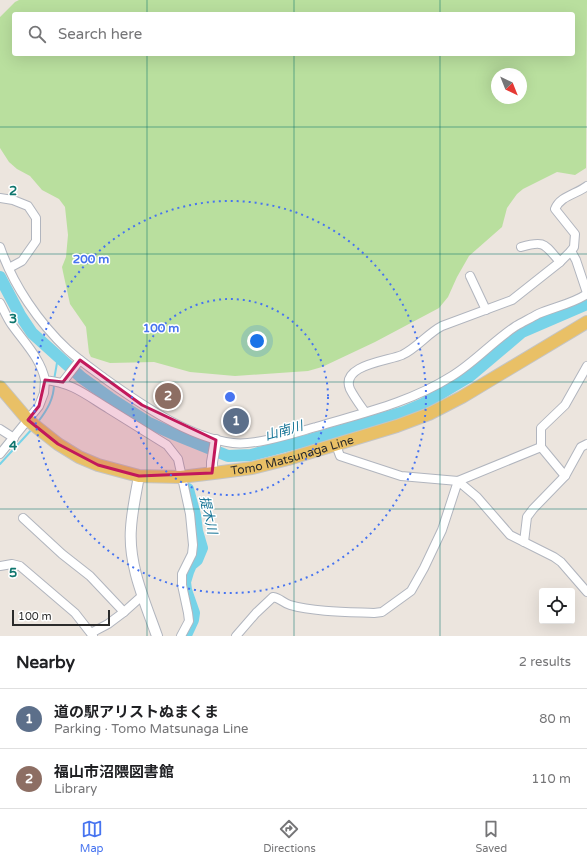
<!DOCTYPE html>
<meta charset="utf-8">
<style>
:root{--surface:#fff;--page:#f6f6f6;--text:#202124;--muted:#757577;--line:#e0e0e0;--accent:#4774f0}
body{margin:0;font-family:"Varela Round","Noto Sans JP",sans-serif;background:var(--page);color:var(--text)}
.controls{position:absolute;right:12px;bottom:12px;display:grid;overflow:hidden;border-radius:4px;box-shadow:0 4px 16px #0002}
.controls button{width:36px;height:36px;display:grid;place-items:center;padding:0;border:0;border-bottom:1px solid var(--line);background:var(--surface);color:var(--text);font:20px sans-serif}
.compass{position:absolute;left:491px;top:68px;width:36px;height:36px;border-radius:50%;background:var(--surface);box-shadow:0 4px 16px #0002;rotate:137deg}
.scale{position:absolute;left:12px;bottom:10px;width:98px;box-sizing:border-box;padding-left:4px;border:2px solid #2b2b2b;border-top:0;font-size:11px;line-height:14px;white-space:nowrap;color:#2b2b2b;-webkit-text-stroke:3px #fff;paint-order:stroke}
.you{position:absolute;left:257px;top:341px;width:14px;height:14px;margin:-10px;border:3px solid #fff;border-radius:50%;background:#1a73e8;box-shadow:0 0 0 6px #1a73e833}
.badge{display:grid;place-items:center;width:26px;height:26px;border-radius:50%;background:var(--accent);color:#fff;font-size:13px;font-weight:700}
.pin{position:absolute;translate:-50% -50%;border:2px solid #fff;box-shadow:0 1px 4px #0006}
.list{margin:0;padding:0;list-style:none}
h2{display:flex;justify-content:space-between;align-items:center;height:52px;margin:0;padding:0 16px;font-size:17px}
h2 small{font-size:13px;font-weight:400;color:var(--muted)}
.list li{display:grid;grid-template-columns:26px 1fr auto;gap:12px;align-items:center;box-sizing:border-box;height:60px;padding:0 16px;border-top:1px solid var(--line)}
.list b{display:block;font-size:15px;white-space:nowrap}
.list p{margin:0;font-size:13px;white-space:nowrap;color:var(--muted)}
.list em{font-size:13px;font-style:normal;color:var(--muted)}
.icon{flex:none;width:22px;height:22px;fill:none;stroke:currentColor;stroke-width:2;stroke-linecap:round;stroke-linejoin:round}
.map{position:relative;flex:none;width:587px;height:636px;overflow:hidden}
.search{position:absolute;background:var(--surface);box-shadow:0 4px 16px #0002;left:12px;right:12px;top:12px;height:44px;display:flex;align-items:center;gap:10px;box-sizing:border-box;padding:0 14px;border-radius:4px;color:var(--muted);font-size:15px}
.sheet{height:172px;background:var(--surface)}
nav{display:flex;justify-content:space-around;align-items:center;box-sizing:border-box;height:56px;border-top:1px solid var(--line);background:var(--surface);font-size:11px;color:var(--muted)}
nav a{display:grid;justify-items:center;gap:2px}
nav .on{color:var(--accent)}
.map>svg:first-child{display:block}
.green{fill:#b9df9e;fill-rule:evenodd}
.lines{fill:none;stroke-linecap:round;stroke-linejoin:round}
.stream{stroke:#77d3e8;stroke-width:2}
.river{stroke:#77d3e8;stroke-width:12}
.minor-casing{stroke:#b1b5be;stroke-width:10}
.tertiary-casing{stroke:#b1b5be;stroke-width:12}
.primary-casing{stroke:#c4c4c4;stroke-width:14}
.minor{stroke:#fff;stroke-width:8}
.tertiary{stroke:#fff;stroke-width:10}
.primary{stroke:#e9c066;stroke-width:12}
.marked{fill:#c2185b;fill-opacity:0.2;stroke:#c2185b;stroke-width:3;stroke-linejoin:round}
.grid{fill:none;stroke:#0f766e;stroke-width:1;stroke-opacity:0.55}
.ring{fill:none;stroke:#4774f0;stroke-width:2;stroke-dasharray:2 4}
.labels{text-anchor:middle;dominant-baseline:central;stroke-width:3;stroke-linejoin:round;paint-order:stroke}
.street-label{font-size:12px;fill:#2b2b2b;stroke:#fff}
.water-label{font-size:13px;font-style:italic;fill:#157395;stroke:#fff}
.grid-label{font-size:13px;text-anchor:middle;font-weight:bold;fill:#0f766e;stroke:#fff;stroke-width:3;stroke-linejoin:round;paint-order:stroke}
.centre{fill:#4774f0;stroke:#fff;stroke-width:2}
.ring-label{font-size:12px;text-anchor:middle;font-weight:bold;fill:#4774f0;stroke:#fff;stroke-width:3;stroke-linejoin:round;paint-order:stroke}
</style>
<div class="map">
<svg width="587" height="636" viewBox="0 0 587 636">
<rect width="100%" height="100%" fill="#ece5de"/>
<path class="green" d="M 19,0 L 587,0 L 586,168 L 575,175 L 557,172 L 523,189 L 517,194 L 507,208 L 502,227 L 469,256 L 457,277 L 448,297 L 439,308 L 375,342 L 322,367 L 308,371 L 235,376 L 190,372 L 154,362 L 110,363 L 91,357 L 89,353 L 86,327 L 70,304 L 63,272 L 62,267 L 66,257 L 68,235 L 65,207 L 59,199 L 42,190 L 30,176 L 17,169 L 9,162 L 0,148 L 0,17 L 15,2 ZM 14,14 L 573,14 L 573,54 L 14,54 ZM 497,74 L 521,74 L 521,98 L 497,98 Z"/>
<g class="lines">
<g class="stream">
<polyline points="54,380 58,357"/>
<path d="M 38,422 C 47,410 54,399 54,384"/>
<polyline points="0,464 33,428"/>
</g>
<g class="river">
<polyline points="0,277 20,315 32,333 82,378 110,398 149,423 176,435 228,456 251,455 309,440 404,412 423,404 470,376 522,332 587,304"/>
<polyline points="186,635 193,620 194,613 186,590 185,582 188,572 191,565 197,560 202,548 197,531 195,515 188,489"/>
</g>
<defs>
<g id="minor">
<path d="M 587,186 C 577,194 560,196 555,209 L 575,234 L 574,247 L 571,251 L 576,260 L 587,293"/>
<polyline points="0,198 13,200 28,206 36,218 36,241 22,261 9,268"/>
<path d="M 0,247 C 13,285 39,323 68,350 C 79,360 92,369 104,378 C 139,403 189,438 233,443 C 255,446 294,433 316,427 C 363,413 409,403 452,376 C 475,362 493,341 516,326 C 523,322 531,318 538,314 C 554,307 572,304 587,294"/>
<path d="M 521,247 C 545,240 544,244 560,262"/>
<polyline points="470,276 486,310"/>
<path d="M 0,303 C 4,310 7,318 12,325 C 24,342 41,359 45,380 C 73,383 86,395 109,409 C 128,421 148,433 167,445 L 178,459 L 190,514 L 193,545 L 192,554 L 182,574 L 182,585 L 188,613 L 189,621 L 181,636"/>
<polyline points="62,383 80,360"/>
<path d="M 365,412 C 360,405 354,397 350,389 C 340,365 388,361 402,355 C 417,348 428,333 442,326 L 512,300 L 560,262 L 571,251"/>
<polyline points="0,429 14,438"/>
<polyline points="336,445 340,456 401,476 458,481 541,447"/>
<polyline points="0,454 39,406 44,393 45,380"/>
<polyline points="565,476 541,447 541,428 565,405 587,366"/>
<polyline points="23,518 62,554 90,576 124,612 108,624 91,633"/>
<polyline points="524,542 527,517 533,509 565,476 581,447 587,444"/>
<polyline points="0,566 12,564 20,566 75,613 93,636"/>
<polyline points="124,612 143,595"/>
<path d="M 236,636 L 256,613 L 273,597 C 280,598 283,603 290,605 C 314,612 349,612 374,613 L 382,612 L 411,591 L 424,568 L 442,530 L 458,481 L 477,497 L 510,535 L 554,557 L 561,562 L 587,592"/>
</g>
<g id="tertiary">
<polyline points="212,473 212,462 216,440"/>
<path d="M 139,476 C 136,493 132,511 131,528 C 128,565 145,602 157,636"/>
</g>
<g id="primary">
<path id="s1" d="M 0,387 L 28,420 L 39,429 L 58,444 L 79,457 L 98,465 L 139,476 L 181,477 L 222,472 L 252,468 L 288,459 L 397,426 L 429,414 L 462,397 L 587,322"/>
</g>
</defs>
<use href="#minor" class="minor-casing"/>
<use href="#tertiary" class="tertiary-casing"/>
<use href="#primary" class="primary-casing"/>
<use href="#minor" class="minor"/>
<use href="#tertiary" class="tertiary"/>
<use href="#primary" class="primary"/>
</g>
<path class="marked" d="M 80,360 L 142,405 L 216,440 L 212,473 L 139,476 L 98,465 L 58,444 L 28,420 L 39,406 L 45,380 L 63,382 Z"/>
<path class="grid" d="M 147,0 L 147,14M 294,0 L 294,14M 440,0 L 440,14M 147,54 L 147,636M 294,54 L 294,636M 440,54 L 440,636M 0,127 L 587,127M 0,254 L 587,254M 0,382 L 587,382M 0,509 L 587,509"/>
<g class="ring">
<circle cx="230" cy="397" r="98"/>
<circle cx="230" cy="397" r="196"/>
</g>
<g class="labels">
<g class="street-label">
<text stroke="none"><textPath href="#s1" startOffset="325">Tomo Matsunaga Line</textPath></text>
</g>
<g class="water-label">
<text transform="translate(284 431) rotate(-16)">山南川</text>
<text transform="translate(208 515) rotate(77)">提木川</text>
</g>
</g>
<g class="grid-label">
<text x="13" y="195">2</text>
<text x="13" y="323">3</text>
<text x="13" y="450">4</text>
<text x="13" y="577">5</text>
</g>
<circle cx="230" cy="397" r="6" class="centre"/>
<g class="ring-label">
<text x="91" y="263">200 m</text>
<text x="161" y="332">100 m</text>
</g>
</svg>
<div class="controls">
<button><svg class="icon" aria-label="locate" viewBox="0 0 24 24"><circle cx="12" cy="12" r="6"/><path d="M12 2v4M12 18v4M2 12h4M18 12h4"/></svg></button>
</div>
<svg class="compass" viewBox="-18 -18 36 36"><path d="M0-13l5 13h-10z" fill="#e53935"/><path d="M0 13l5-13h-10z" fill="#757577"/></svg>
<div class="scale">100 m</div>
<div class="you"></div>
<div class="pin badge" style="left:236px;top:421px;background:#5c6f8a">1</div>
<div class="pin badge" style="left:168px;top:396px;background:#8d6e63">2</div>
<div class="search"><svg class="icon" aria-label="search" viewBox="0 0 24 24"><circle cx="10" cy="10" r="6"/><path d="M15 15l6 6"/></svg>Search here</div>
</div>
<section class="sheet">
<h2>Nearby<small>2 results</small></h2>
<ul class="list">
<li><span class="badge" style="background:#5c6f8a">1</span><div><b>道の駅アリストぬまくま</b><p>Parking · Tomo Matsunaga Line</p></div><em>80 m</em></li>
<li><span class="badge" style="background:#8d6e63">2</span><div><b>福山市沼隈図書館</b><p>Library</p></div><em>110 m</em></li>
</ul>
</section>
<nav>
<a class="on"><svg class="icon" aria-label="map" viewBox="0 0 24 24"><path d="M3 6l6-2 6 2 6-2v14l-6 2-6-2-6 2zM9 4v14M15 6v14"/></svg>Map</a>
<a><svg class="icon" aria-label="directions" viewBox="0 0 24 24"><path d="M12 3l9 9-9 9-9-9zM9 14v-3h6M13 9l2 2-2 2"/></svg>Directions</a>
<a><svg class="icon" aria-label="saved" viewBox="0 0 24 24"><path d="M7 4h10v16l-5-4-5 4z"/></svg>Saved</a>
</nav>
